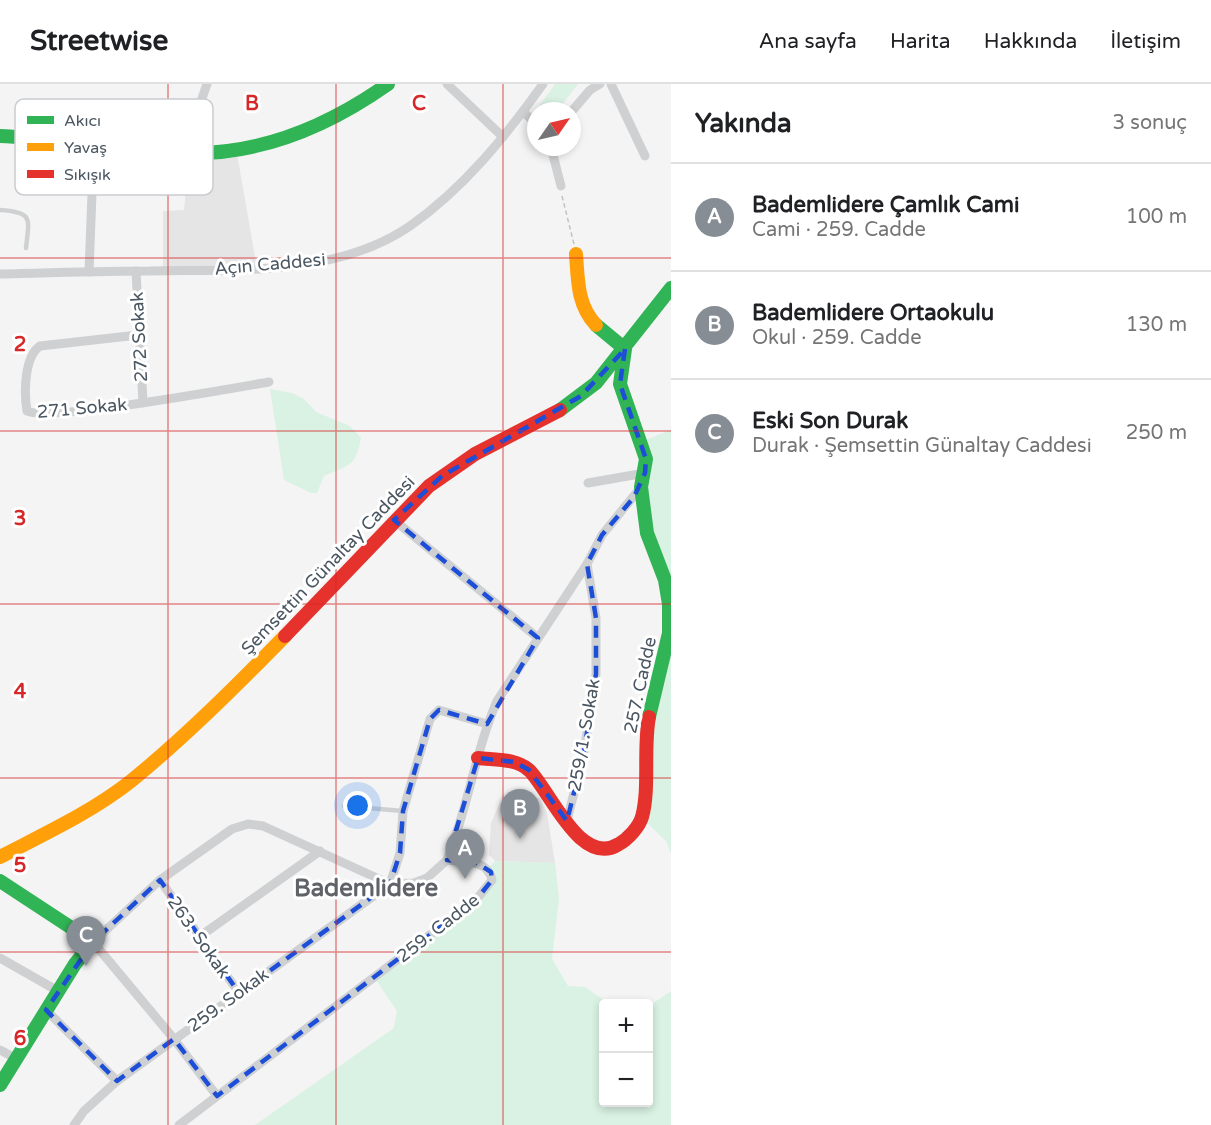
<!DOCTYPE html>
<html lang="tr">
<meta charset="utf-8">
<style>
:root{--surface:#fff;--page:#f2f2f2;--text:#202124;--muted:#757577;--line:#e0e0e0;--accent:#868d94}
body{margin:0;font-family:"Varela Round",sans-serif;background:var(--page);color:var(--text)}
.controls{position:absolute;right:18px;bottom:18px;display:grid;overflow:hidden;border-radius:6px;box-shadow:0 3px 9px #0003}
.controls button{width:54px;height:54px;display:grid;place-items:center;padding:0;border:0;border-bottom:2px solid var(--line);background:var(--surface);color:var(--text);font:30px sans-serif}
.compass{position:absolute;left:527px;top:18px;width:54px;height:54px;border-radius:50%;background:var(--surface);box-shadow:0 3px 9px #0003;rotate:56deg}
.you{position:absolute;left:358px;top:722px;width:21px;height:21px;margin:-15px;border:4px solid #fff;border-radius:50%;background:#1a73e8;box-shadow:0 0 0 9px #1a73e833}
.badge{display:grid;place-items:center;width:39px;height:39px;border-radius:50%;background:var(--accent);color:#fff;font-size:20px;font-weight:700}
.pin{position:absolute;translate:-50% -50px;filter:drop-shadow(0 2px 3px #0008)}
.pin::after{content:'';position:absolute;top:32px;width:21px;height:18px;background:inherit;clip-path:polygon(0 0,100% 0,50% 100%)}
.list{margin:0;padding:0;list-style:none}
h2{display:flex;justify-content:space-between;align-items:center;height:78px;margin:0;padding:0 24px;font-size:26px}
h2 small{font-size:20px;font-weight:400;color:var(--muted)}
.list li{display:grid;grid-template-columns:39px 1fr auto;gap:18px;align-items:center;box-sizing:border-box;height:108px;padding:0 24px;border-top:2px solid var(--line)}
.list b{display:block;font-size:22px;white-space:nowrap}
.list p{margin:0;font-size:20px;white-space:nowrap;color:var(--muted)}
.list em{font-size:20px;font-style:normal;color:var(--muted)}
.map{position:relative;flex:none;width:671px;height:1041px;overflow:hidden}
header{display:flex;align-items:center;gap:36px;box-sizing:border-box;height:84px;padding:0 30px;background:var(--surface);border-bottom:2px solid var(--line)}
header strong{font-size:28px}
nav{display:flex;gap:33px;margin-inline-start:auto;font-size:21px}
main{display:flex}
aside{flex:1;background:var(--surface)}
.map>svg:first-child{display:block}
.education{fill:#e6e5e6}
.green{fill:#d9f2e3}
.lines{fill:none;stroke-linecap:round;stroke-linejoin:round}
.path{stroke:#bcc7c4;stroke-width:1.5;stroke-dasharray:4.5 3;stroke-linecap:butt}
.lane{stroke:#ced0d2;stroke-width:4.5}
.street{stroke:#ced0d2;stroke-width:9}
.fast{stroke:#30b455;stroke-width:14}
.slow{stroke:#ff9f0a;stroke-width:14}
.jam{stroke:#e5322d;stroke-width:14}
.marked{fill:none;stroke:#1d4ed8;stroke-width:4.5;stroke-dasharray:12 8;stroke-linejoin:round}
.grid{fill:none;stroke:#d62828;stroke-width:1.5;stroke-opacity:0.55}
.labels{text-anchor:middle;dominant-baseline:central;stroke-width:6;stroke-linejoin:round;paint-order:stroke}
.street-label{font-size:18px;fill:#4a5661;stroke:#fff}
.district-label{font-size:24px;font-weight:bold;fill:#5f6368;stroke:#fff}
.key{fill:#fff;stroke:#c9ccd0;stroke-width:1.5}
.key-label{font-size:16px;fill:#4a5661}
.grid-label{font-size:20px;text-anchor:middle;font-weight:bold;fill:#d62828;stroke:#fff;stroke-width:6;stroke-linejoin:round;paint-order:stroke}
</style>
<header>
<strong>Streetwise</strong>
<nav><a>Ana sayfa</a><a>Harita</a><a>Hakkında</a><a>İletişim</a></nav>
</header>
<main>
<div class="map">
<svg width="671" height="1041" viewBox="0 0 671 1041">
<rect width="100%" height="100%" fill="#f4f4f4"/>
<g class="education">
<polygon points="236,64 257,184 163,186 163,127 184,126 189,69"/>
<polygon points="503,712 540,714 547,729 555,779 495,777 489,771 491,739"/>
</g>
<g class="green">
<polygon points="555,0 578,0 557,27 536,27 536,29 535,28"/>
<path d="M 270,305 L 292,309 L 304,315 L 316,328 L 350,342 L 361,354 C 356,382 349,381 324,392 L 317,409 L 311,409 L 284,396 Z"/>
<polygon points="671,346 671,769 666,757 642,734 645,666 669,549 640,358"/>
<polygon points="495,777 555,779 559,815 552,875 568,902 585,903 608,919 604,920 604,1018 648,1018 649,922 671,907 671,1041 255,1041 394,944 397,927 374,893 487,804 487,785"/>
</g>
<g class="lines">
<polyline class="path" points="562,112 574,160"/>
<g class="lane">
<path d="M 0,126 C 34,128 29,135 26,164"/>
<polyline points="344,722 403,727"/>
</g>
<g class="street">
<polyline points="447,0 503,53"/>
<polyline points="611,0 645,72"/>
<polyline points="572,27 590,6 600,0"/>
<polyline points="523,28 536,39"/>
<polyline points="551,63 561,102"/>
<polyline points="183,69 207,0"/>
<polyline points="136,187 143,319"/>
<polyline points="89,188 94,58"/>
<path d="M 0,190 C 50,189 100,187 150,187 C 235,185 336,193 410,142 C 463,105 506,52 543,0"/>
<path d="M 138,251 L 40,262 C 24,273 24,309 27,327 C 48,338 233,304 269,298"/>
<polyline points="588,399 645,389"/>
<polyline points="394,436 538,554"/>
<polyline points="567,737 584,668 596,590 596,534 587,480 602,451 641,403"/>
<polyline points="160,796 239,909"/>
<polyline points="390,800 400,769 403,727 430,635 439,626 487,640"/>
<polyline points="199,853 320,767"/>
<polyline points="0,874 58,907"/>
<polyline points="46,926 117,997"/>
<polyline points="0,966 15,974"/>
<polyline points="217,1012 174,955 93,858 160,796 232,745 248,740 263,742 390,800 414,799 427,794 447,776"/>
<polyline points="74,1041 84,1027 117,997 390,800"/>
<path d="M 179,1041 L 476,816 L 492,796 C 488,775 464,778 447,776 C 468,724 475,668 497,617 L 587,480"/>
</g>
<g class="fast">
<path d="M 0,52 C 32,54 64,55 96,58 C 125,61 154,68 183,69 C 259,72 327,43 388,0"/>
<polyline points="596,241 625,265 620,300 646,375 641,403 647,449 665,496 669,520 669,549 649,633"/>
<polyline points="560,326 596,299 671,204"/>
<polyline points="0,797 93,858 75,880 0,1001"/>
</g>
<g class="slow">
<path d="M 576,170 C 578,196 577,221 596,241"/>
<path d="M 0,773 C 44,750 92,728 131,697 C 185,653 236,602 285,552"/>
</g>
<g class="jam">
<polyline points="285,552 429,402 475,370 560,326"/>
<path d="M 478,674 C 495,676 517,674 530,687 C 551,709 581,784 619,760 C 628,755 639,743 642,733 C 650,704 643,664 649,633"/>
</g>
</g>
<path class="marked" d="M 625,265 L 620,300 L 646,375 L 645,389 L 634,413 L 602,451 L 587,480 L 596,534 L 596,590 L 584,668 L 567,737 L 529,686 L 515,678 L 478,674 L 447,776 L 477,779 L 491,788 L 492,796 L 476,816 L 217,1012 L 174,955 L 117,997 L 46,926 L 93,858 L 160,796 L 239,909 L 390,800 L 400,769 L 403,727 L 430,635 L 439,626 L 487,640 L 538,554 L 394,436 L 442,392 L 581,312 Z"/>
<path class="grid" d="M 168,0 L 168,1041M 336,0 L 336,1041M 503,0 L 503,1041M 0,174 L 671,174M 0,347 L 671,347M 0,520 L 671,520M 0,694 L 671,694M 0,868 L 671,868"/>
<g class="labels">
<g class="street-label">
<text transform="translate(270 180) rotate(-5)">Açın Caddesi</text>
<text transform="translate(139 253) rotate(-93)">272 Sokak</text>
<text transform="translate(82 324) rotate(-5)">271 Sokak</text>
<text transform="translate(328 481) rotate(-46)">Şemsettin Günaltay Caddesi</text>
<text transform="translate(640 601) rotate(-78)">257. Cadde</text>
<text transform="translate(584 651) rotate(-80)">259/1. Sokak</text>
<text transform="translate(438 844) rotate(-38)">259. Cadde</text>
<text transform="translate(199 853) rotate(55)">263. Sokak</text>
<text transform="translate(228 916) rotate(-36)">259. Sokak</text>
</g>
<g class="district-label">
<text x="366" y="804">Bademlidere</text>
</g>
</g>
<rect x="15" y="15" width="198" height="96" rx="9" class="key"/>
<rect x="27" y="32" width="27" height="8" fill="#30b455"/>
<rect x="27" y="59" width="27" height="8" fill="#ff9f0a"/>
<rect x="27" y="86" width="27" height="8" fill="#e5322d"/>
<g class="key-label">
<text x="64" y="42">Akıcı</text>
<text x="64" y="69">Yavaş</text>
<text x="64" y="96">Sıkışık</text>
</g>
<g class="grid-label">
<text x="252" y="26">B</text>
<text x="419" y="26">C</text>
<text x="20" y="267">2</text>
<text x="20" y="441">3</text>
<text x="20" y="614">4</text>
<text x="20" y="788">5</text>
<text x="20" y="961">6</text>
</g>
</svg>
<div class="controls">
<button>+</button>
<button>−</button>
</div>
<svg class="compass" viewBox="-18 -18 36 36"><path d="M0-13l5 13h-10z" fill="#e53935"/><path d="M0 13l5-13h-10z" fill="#757577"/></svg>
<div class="you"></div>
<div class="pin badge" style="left:465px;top:795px">A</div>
<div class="pin badge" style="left:520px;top:755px">B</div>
<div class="pin badge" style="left:86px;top:882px">C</div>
</div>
<aside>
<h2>Yakında<small>3 sonuç</small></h2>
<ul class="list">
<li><span class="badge">A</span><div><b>Bademlidere Çamlık Cami</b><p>Cami · 259. Cadde</p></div><em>100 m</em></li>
<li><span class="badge">B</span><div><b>Bademlidere Ortaokulu</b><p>Okul · 259. Cadde</p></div><em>130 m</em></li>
<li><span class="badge">C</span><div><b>Eski Son Durak</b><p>Durak · Şemsettin Günaltay Caddesi</p></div><em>250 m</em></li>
</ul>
</aside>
</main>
